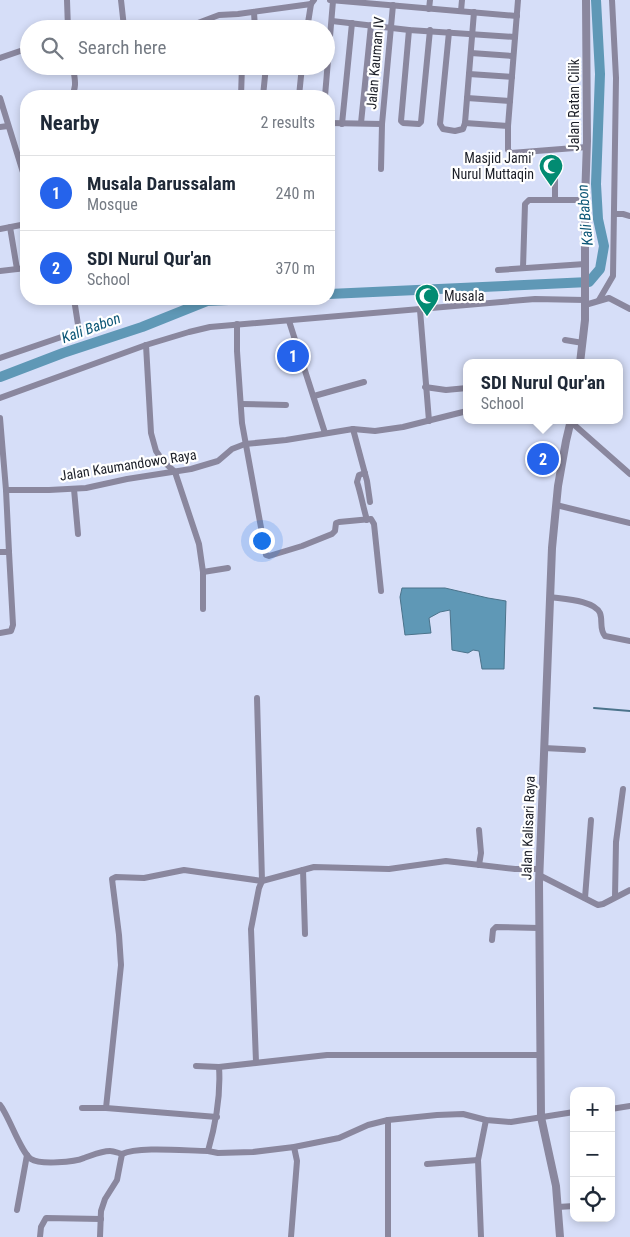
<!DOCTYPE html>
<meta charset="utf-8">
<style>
:root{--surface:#fff;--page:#f6f6f7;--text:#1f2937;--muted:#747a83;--line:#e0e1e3;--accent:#2563eb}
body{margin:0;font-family:"Roboto Condensed",sans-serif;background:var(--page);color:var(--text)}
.controls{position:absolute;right:15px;bottom:15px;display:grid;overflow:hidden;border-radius:10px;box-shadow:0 2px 8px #0003}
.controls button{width:45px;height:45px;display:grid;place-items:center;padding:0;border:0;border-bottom:1px solid var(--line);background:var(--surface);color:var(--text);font:25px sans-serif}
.you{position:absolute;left:261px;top:540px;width:18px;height:18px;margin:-12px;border:4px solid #fff;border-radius:50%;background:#1a73e8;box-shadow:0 0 0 8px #1a73e833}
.badge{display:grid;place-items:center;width:32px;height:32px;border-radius:50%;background:var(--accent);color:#fff;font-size:16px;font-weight:700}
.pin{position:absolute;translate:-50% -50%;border:2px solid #fff;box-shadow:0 1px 5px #0006}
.popup{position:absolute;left:463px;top:359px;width:160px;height:65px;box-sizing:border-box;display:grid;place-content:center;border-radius:10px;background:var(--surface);filter:drop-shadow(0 1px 4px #0005);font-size:16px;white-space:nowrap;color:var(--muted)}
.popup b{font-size:19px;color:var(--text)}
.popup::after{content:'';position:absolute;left:50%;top:100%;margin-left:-10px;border:10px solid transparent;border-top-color:var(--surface)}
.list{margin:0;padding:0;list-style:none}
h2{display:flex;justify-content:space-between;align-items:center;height:65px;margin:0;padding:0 20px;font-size:21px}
h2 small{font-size:16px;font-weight:400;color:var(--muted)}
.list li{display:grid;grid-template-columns:32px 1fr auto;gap:15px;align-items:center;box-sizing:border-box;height:75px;padding:0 20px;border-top:1px solid var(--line)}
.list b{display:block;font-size:19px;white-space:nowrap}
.list p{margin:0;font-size:16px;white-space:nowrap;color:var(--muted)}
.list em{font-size:16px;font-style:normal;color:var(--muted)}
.icon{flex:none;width:28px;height:28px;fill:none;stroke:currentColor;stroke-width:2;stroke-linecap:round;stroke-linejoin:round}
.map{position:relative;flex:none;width:630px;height:1237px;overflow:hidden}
.search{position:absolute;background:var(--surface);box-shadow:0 2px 8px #0003;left:20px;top:20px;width:315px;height:55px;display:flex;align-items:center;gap:12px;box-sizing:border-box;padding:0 18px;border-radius:28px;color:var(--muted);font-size:19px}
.panel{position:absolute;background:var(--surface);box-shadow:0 2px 8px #0003;left:20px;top:90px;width:315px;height:215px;border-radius:20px}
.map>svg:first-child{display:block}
.water{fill:#5f98b6;stroke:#4b738b}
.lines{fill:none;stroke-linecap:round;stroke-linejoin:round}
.stream{stroke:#4b738b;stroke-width:2}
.river{stroke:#5f98b6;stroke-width:10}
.minor{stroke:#8a879e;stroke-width:6}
.tertiary{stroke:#8a879e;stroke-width:8}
.labels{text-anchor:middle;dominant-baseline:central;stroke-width:4.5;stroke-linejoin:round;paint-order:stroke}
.street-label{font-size:14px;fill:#1b1e27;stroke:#fff}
.poi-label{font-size:14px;fill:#1b1e27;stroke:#fff;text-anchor:end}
.water-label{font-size:15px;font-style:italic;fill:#0e5877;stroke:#fff}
</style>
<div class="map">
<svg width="630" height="1237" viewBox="0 0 630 1237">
<rect width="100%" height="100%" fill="#d6def8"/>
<polygon class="water" points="402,588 445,588 488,598 506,601 504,669 482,669 479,651 473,650 468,653 452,650 450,610 440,612 429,618 431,633 405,635 400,597"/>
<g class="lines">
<polyline class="stream" points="594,708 630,711"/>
<g class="river">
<polyline points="329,294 589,282 600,269 604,246 598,219 596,184 600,74 596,0"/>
<polyline points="0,377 63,353 142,327 207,301 250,299"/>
</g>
<g class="minor">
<polyline points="67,0 68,29"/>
<polyline points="121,0 124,27"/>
<polyline points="330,0 517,16"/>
<polyline points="518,0 508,126 508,150 511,153 587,147"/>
<polyline points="429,9 430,0"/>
<polyline points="461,11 462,0"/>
<polyline points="254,12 255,29"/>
<polyline points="332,21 409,30 515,37"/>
<polyline points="115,29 139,25 152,29"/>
<polyline points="182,29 219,15 238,14 311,4"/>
<polyline points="307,29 311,4 314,0"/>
<polyline points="409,30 401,121 403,123 419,124 421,122 430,30"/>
<polyline points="449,32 440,124 443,129 455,131 463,129 465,123 474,12"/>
<polyline points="471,53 513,56"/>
<polyline points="0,58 29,48"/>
<polyline points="469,74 512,77"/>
<path d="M 71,96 C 78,87 74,77 73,66"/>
<polyline points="241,96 242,66"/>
<polyline points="263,96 266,66"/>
<polyline points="299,96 302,66"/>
<polyline points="325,96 333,1"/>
<polyline points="0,98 26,182"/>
<polyline points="467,98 510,101"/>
<polyline points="329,123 382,124"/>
<polyline points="361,123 371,25"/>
<polyline points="465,123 508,126"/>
<polyline points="342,124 352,23"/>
<polyline points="0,127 8,126"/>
<polyline points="381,169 382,124 393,5"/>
<polyline points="555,174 555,200"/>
<polyline points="615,214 623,214 630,216"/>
<polyline points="10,227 17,269"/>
<polyline points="0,229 26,224"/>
<polyline points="523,268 525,204 529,200 585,200"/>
<polyline points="498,270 585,264"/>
<polyline points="0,271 26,268"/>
<polyline points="599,300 613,276 616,78 612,0"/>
<polyline points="585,305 609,298 630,309"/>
<polyline points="420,310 429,421"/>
<polyline points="289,321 325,433"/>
<polyline points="237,324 237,351 242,423 266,555 269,556 302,546 332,534 335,531 336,523 339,522 371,519 374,524 381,591"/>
<polyline points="565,340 583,343"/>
<polyline points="146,345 151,433 156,451 163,461 175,472 199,544 203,572 203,609"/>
<polyline points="0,358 79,331 74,299"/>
<polyline points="425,387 446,390 467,388"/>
<polyline points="314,396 364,382"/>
<polyline points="0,398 146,345 189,332 210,327 535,299 585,300"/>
<polyline points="241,404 286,405"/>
<polyline points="0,418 6,490"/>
<polyline points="571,422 630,474"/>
<polyline points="353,429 367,481 370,502"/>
<path d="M 365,473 L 359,475 L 357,482 C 361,494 363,507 367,520"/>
<polyline points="74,489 78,534"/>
<polyline points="556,505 630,523"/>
<polyline points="0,552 9,552 6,490 49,490 86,488 127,479 191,469 218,461 232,449 245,444 286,440 353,429 375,431 403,427 467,411"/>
<polyline points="203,572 228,568"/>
<path d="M 550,597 C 563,599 594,600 600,613 C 603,621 599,629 605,636 L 630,641"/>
<polyline points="0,633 11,631 13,625 9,552"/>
<polyline points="544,748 583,750"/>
<polyline points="479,830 481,853 479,865"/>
<polyline points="303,870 305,934"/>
<polyline points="539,875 598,905 603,904 630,890"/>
<polyline points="615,897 616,842 623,789"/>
<polyline points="585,898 591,820"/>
<polyline points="492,940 493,930 496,927 539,928"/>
<polyline points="256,1062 251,929 259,888 262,881 257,698"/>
<polyline points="196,1066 219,1067 327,1055 541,1055"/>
<path d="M 219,1067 C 221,1096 216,1123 208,1151 L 218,1153 L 253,1152 L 294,1147 L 339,1138 L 368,1125 L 388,1120 L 437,1115 L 463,1114 L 486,1120 L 511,1122 L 574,1112"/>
<path d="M 0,1105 C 9,1116 21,1153 31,1159 C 40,1165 75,1162 84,1158 C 93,1155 101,1151 110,1151 C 114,1151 118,1153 122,1154 C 138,1146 188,1151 208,1151"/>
<polyline points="82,1108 106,1108"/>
<polyline points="611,1109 630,1106"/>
<polyline points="217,1117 106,1108 121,965 119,935 112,879 116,877 144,878 184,870 262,881 314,867 389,869 446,861 515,869 539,869"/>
<polyline points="388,1120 388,1237"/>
<polyline points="427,1164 478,1160"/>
<polyline points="558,1207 574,1206"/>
<polyline points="17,1210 27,1155"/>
<polyline points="40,1237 41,1227 46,1218 101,1219"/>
<polyline points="100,1237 101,1211 105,1199 117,1180 122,1154"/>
<polyline points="291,1237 297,1161 294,1147"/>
<polyline points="481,1237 478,1160 486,1120"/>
</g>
<g class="tertiary">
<polyline points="580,363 585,320 585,200 587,141 586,0"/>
<polyline points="560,1237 556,1186 541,1117 539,883 552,548 558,486 566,441 571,420"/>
</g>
</g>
<defs>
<symbol id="mosque-pin" viewBox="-11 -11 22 30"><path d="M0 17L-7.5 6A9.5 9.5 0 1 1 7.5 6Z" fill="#028b72" stroke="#fff"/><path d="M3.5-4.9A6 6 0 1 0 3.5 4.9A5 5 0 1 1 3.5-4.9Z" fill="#fff"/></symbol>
</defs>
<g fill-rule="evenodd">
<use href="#mosque-pin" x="537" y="152" width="28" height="38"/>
<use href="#mosque-pin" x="413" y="282" width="28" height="38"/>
</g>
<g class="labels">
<g class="street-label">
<text transform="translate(375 63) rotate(-85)">Jalan Kauman IV</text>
<text transform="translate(574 105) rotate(-90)">Jalan Ratan Cilik</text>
<text transform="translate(128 465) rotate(-9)">Jalan Kaumandowo Raya</text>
<text transform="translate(528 828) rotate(-88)">Jalan Kalisari Raya</text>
</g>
<g class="poi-label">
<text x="534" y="158">Masjid Jami'<tspan x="534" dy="16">Nurul Muttaqin</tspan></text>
<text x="444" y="296" text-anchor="start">Musala</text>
</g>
<g class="water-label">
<text transform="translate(585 215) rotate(-95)">Kali Babon</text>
<text transform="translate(91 328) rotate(-20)">Kali Babon</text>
</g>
</g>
</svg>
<div class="controls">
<button>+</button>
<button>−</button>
<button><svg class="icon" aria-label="locate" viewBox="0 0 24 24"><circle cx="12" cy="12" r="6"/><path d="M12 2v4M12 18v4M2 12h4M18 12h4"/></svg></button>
</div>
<div class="you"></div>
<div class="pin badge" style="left:293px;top:356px">1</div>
<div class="pin badge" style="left:543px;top:459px">2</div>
<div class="popup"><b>SDI Nurul Qur'an</b>School</div>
<div class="search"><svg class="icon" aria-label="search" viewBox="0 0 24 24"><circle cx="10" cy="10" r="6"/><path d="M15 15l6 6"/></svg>Search here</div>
<section class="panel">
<h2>Nearby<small>2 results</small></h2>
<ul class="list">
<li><span class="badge">1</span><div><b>Musala Darussalam</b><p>Mosque</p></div><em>240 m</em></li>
<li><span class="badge">2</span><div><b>SDI Nurul Qur'an</b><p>School</p></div><em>370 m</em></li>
</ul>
</section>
</div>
